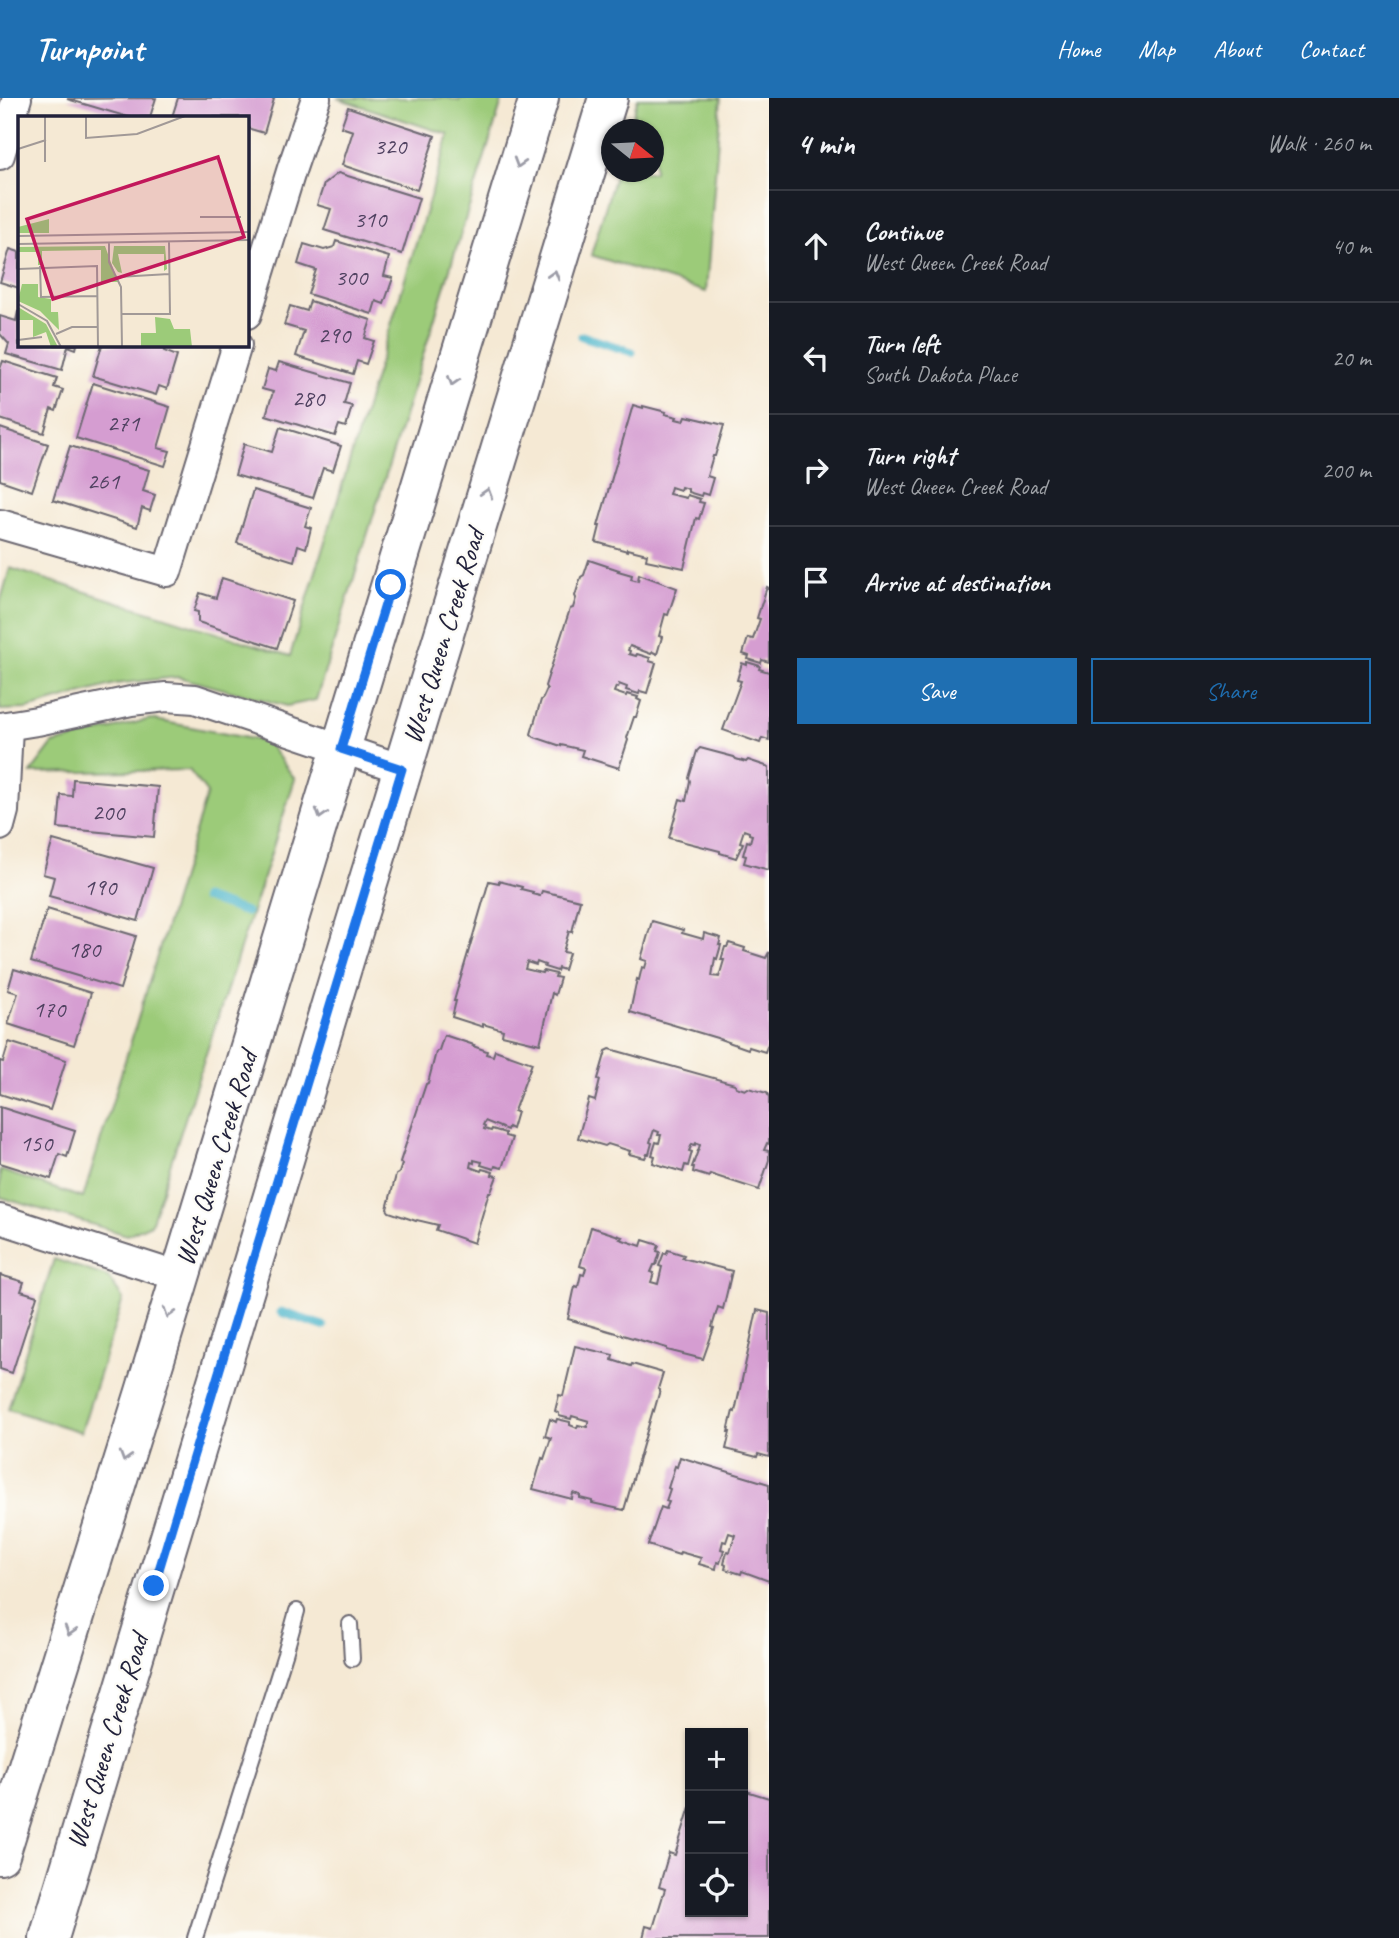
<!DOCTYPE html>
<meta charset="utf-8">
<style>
:root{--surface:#171b24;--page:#242831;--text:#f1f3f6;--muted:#9ea1a6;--line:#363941;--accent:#1f6fb2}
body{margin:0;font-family:Caveat,sans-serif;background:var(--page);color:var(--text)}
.controls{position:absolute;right:21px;bottom:21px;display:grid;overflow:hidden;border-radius:0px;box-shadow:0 2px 5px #0004}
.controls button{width:63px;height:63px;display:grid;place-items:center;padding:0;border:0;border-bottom:2px solid var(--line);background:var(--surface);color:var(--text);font:35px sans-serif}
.compass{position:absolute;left:601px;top:21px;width:63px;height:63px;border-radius:50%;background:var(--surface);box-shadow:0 2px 5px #0004;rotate:108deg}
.stop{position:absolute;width:21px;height:21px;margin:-16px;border:5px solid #1a73e8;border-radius:50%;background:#fff}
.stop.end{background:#1a73e8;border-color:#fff;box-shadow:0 2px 7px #0008}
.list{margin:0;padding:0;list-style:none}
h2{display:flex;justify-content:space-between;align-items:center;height:91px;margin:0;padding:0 28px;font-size:30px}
h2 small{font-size:23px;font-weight:400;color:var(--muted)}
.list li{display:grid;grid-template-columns:46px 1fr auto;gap:21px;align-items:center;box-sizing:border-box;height:112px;padding:0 28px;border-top:2px solid var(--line)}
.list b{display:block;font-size:26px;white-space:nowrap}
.list p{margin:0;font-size:23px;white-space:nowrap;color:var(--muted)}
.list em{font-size:23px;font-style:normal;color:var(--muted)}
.actions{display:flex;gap:14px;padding:21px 28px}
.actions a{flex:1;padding:16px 0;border:2px solid var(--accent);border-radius:0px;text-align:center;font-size:24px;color:var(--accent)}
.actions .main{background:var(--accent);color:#fff}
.icon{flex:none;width:38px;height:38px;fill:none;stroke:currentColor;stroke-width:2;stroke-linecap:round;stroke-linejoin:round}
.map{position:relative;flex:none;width:769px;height:1840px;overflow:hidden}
header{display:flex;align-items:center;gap:42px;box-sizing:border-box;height:98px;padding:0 35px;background:var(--accent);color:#fff}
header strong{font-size:33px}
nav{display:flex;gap:38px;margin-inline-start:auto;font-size:24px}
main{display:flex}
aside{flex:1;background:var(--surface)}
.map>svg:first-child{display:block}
.green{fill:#9ccb79;stroke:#5f765a;stroke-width:2}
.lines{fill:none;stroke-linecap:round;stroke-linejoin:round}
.stream{stroke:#4db6cb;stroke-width:9}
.building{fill:#d59dd1}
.lane-casing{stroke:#6c6871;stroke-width:18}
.street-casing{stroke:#6c6871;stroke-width:32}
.primary-casing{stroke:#6c6871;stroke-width:42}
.lane{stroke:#fff;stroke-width:14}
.street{stroke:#fff;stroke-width:28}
.primary{stroke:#fff;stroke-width:38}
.oneway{stroke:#9c9ca7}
.route{stroke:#1a73e8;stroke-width:9}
.labels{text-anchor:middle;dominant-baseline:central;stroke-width:5;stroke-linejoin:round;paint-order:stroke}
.number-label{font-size:24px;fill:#4f4160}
.street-label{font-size:28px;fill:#22223b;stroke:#fdfcf7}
.inset-road{fill:none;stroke:#a19997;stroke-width:2}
.view{fill:#c2185b;fill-opacity:0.15;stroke:#c2185b;stroke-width:3.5}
.inset-edge{fill:none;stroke:#22223b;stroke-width:3.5}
</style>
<header>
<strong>Turnpoint</strong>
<nav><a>Home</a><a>Map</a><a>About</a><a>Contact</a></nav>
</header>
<main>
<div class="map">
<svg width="769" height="1840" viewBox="0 0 769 1840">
<rect width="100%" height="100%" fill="#fdfcf7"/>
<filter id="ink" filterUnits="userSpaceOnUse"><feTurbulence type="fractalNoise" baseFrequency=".0143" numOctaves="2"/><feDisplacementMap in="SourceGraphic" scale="14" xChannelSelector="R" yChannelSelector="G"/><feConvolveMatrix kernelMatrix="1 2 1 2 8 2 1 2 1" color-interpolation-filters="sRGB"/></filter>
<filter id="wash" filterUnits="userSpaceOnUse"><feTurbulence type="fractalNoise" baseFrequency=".00686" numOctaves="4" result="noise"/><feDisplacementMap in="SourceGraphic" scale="28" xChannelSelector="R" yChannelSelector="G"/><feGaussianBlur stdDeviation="1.57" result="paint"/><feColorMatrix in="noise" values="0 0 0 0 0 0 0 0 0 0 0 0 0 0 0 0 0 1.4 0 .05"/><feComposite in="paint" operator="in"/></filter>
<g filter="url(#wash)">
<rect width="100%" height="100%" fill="#f5e9d4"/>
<g class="green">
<polygon points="337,0 448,0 459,3 461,0 503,0 316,602 287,608 178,579 115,586 27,611 0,612 0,505 10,470 290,558 449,37"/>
<polygon points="638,0 721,0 706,194 591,157 616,74 654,74 654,32 629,31"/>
<polygon points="150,621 267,644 295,681 151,1126 127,1137 0,1099 0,1072 83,1100 207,695 189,672 31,675 53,646"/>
<polygon points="54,1161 108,1179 123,1201 81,1334 8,1311"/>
</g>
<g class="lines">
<g class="stream">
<polyline points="582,238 632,254"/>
<polyline points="204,800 246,814"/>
<polyline points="281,1214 323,1228"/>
</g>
</g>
<g id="blocks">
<g class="building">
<polygon points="156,0 150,19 128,19 67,1"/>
<polygon points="178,0 271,0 274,1 264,35 247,30 247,19 172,19"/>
<polygon points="348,9 435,38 417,92 342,67 353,33 341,29"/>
<polygon points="338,75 419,100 402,156 324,132 331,111 317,107 324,86"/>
<polygon points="336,143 389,159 384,178 393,180 384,206 376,203 372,216 308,196 316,172 298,166 304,146 324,152 334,149"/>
<polygon points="10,151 19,154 19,190 0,184"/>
<polygon points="310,203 371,222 365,240 374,243 366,266 357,263 353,276 296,258 304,233 284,227 290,208 307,213"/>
<polygon points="18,213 19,247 77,247 76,251 68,248 62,272 6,256 9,246 0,236 0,218 16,223"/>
<polygon points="102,247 166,247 164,253 177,258 167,291 159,288 156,297 93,278"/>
<polygon points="3,263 57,280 54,289 63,292 56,313 51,311 44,335 0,321 0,271"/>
<polygon points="279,264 350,285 344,306 352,308 346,329 339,327 335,338 266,317 273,294 262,291 268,271 276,273"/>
<polygon points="93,285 170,309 158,350 170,353 165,368 76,340"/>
<polygon points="633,307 643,310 643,308 666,314 665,316 677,319 676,321 684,323 686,318 724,327 715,358 713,358 707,378 713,380 708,397 702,395 701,398 688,394 688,391 681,389 680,392 671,389 669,396 686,400 687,397 700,401 699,404 704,405 699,421 696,420 684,470 646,462 647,456 627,451 627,453 596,444 600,428 598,428"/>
<polygon points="280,329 341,348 333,373 323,370 313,400 235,377 244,346 272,354"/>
<polygon points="0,330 48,346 32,393 0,382"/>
<polygon points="70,348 149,372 143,393 155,397 150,413 142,410 137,429 53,402"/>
<polygon points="253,392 311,410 305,428 311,430 306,450 298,447 294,463 237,445"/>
<polygon points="589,462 619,472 618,473 632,477 631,481 638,483 639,476 677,490 668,517 665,516 659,538 662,539 657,556 653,554 651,556 630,548 628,552 630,553 629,556 636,558 637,556 650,560 649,563 656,565 647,595 640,593 639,596 626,592 627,589 619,586 618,590 616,589 614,594 626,598 627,596 638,599 637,601 641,603 636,619 634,619 627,640 628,642 619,670 581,658 583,652 561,647 561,648 534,639 531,636 541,602 543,600 547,591 545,588 570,511 573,510 576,500 575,498 581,479 584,477"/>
<polygon points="222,480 293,503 277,550 198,524 198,514 194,513 200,495 216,500"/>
<polygon points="767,489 769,490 769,564 762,562 761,565 748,561 749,558 743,556 748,540 753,541 760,521 757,520"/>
<polygon points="747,564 760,568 759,571 769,574 769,642 762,640 760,645 723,632 741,583 737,582 742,565 747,567"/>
<polygon points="700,650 734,659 736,661 746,664 748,662 769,669 769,772 744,765 746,758 743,757 747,743 750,744 752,737 749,736 749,734 744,732 740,744 743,745 736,760 720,755 720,753 669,740 680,701 686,703 690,683 689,680 697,653"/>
<polygon points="73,681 158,689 154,739 58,730 61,697 72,698"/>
<polygon points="53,742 153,770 138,823 49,798 54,779 43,776"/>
<polygon points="489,783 499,785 499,783 522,789 521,791 533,794 532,796 540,798 542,793 580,802 572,834 569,833 563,854 569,855 564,872 558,870 557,873 544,869 545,867 537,864 536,867 527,864 525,871 542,875 543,873 556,876 555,879 560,880 555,897 552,895 540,946 502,937 503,932 483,926 483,929 452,919 456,903 454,903"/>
<polygon points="47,811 136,838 120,891 31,864"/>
<polygon points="652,823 683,832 682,835 703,841 704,835 721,840 719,847 721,847 717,861 715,860 712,878 719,879 724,862 721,862 725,849 727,849 729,845 745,850 744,853 766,860 769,854 769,943 765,954 749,949 748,951 717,940 630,914 637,881 639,882 642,869 645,870 647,863 641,861"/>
<polygon points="14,871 91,895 74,947 8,926 18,895 8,892"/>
<polygon points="444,937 474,947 473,948 487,953 486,956 493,958 495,952 532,965 514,1013 517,1014 512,1031 508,1029 507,1032 485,1023 483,1027 485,1028 484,1031 491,1033 492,1031 505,1035 505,1038 512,1040 502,1070 495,1068 494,1071 481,1067 482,1064 474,1062 474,1065 471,1064 470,1069 481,1073 482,1071 493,1074 492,1077 497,1078 491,1094 489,1094 474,1145 436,1132 438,1127 417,1122 416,1123 389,1114 387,1111 396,1077 399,1075 402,1066 400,1064 426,986 428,985 436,954 439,952"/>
<polygon points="9,944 66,962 50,1012 0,996 0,963 3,964"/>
<polygon points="610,951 735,986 736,989 745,992 748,990 767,995 769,999 769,1046 767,1045 764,1052 769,1053 769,1062 759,1092 710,1076 709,1079 693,1074 694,1069 692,1069 700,1047 696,1045 695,1047 692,1046 689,1053 692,1054 688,1068 685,1067 683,1074 653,1065 655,1058 652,1057 656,1044 659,1045 661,1037 658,1037 659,1034 654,1032 650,1044 652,1045 649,1056 647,1056 645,1060 629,1056 630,1053 608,1046 605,1048 578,1040 589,1001 595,1003 600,982 598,981 606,953"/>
<polygon points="0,1009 75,1033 67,1059 59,1056 51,1081 0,1065"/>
<polygon points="591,1129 622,1139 620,1141 641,1148 643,1142 659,1147 657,1153 660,1154 656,1167 654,1167 651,1174 654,1175 651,1184 658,1186 662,1169 659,1168 664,1155 666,1156 668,1152 684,1157 682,1160 732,1173 723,1211 718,1209 712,1229 714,1230 703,1261 667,1252 667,1250 568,1221 575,1188 578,1189 581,1176 584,1177 586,1170 580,1168"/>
<polygon points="0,1177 24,1184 21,1193 37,1198 12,1275 0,1271"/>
<polygon points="757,1212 769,1215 769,1359 758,1356 757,1359 726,1351 730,1334 728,1334 733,1313 735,1314"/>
<polygon points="575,1248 613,1257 612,1262 631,1268 632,1266 663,1275 658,1291 660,1292 654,1313 653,1312 624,1412 592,1405 592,1403 580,1400 580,1397 573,1395 572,1401 533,1391 542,1360 544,1361 551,1340 545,1338 550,1321 556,1324 557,1321 570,1324 570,1327 577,1330 578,1327 587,1329 589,1323 572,1318 571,1321 559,1318 559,1315 555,1313 559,1297 563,1298"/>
<polygon points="680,1359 769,1386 769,1483 742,1473 741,1476 725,1471 726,1467 724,1466 727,1453 730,1454 735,1437 729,1435 726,1444 723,1443 721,1451 724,1452 720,1465 717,1464 716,1471 699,1466 701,1460 680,1454 679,1457 648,1447 661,1409 666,1411 669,1404 666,1403 670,1391 668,1390 675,1368 677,1369"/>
<polygon points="743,1692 769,1700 769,1840 643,1840 646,1828 653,1830 665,1791 659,1789 669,1755 675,1757 690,1709 690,1814 743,1814"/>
</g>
</g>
</g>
<g filter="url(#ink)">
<use href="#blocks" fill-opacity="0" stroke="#6c6871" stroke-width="2"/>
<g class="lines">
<defs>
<g id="lane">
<polyline points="350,1526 352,1561"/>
<polyline points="195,1840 285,1556 297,1513"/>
</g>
<g id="street">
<polyline points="0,57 17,0"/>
<polyline points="247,216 292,70 316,0"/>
<polyline points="0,426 167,474 237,247"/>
<polyline points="0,629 37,623 131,603 166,599 195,601 402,671"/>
<polyline points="0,728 4,713 8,628"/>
<polyline points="0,1121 180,1179"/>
</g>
<g id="primary">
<polyline points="0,1757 145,1294 539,0"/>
<polyline points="49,1840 344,863 608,0"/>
</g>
</defs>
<use href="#lane" class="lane-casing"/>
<use href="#street" class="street-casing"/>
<use href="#primary" class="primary-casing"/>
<use href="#lane" class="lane"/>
<use href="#street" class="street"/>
<use href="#primary" class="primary"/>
</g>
<defs><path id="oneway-chevron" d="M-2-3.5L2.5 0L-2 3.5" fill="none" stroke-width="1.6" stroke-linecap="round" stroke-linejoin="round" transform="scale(1.75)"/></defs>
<g class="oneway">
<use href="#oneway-chevron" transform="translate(519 65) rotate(107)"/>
<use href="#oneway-chevron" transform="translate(554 177) rotate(-73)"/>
<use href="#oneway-chevron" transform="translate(453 283) rotate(107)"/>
<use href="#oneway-chevron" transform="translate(487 395) rotate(-73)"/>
<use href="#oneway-chevron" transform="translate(321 716) rotate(107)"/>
<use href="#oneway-chevron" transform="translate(169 1215) rotate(107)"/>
<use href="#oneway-chevron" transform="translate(125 1359) rotate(107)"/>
<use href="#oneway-chevron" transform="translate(70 1533) rotate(107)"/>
</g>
</g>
<g class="lines" filter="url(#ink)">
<polyline class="route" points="154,1488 402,671 341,651 391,487"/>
</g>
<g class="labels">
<g class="number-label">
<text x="390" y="48">320</text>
<text x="370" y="121">310</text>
<text x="351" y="179">300</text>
<text x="334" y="237">290</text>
<text x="308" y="300">280</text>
<text x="123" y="325">271</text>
<text x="103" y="383">261</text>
<text x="108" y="714">200</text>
<text x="100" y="789">190</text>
<text x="84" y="851">180</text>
<text x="49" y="911">170</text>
<text x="36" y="1045">150</text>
</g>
<g class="street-label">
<text transform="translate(443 538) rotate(-73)">West Queen Creek Road</text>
<text transform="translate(216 1060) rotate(-73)">West Queen Creek Road</text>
<text transform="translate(107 1643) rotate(-73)">West Queen Creek Road</text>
</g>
</g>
<g transform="translate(18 18)">
<rect width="231" height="231" fill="#f5e9d4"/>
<path d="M 31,103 L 31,117 L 0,117 L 0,111 ZM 87,130 L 100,166 L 83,166 L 83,134 L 24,135 L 24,149 L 20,149 L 20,136 L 0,136 L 0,131 ZM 96,130 L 147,130 L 149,153 L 146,155 L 146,138 L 100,138 L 104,157 L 100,156 L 94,147 ZM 4,168 L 20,168 L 20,181 L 33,183 L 33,196 L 40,196 L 41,214 L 22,195 L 0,185 ZM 0,191 L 28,208 L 40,231 L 33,231 L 28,216 L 15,221 L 15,204 L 0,204 ZM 137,201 L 152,203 L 156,213 L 172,213 L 174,231 L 123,231 L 123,217 L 138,217 Z" fill="#9ccb79"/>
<path class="inset-road" d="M 68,0 L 68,22 L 119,18 L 167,0M 0,33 L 28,24M 27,46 L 27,0M 182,101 L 223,101M 0,120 L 231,116M 91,126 L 91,146 L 103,171 L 104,231M 0,128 L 231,124M 22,150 L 23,181 L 79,180M 0,153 L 79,150 L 80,231M 100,161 L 151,158M 0,188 L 29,205 L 43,231M 103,198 L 152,198 L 151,126M 38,218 L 54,211 L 80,211M 0,224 L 24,221"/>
<path class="view" d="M 200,41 L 226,121 L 35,183 L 9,103 Z"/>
<rect width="231" height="231" class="inset-edge"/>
</g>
</svg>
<div class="controls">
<button>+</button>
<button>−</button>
<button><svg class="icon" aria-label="locate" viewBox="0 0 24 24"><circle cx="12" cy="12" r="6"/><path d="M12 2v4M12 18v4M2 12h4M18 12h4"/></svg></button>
</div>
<svg class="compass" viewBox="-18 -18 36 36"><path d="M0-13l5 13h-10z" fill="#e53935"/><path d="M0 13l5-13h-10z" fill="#9ea1a6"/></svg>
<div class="stop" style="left:391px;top:487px"></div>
<div class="stop end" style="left:154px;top:1488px"></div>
</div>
<aside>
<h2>4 min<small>Walk · 260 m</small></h2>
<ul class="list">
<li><svg class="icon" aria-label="ahead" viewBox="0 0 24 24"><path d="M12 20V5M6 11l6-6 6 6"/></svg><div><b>Continue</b><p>West Queen Creek Road</p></div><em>40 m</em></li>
<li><svg class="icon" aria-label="left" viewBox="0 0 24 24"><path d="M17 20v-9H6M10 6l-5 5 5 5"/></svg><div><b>Turn left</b><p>South Dakota Place</p></div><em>20 m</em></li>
<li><svg class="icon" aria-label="right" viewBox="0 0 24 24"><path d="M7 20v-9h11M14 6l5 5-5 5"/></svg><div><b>Turn right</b><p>West Queen Creek Road</p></div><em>200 m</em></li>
<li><svg class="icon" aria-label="arrive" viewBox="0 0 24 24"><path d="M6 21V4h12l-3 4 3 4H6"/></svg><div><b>Arrive at destination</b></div></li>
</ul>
<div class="actions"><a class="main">Save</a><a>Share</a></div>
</aside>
</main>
